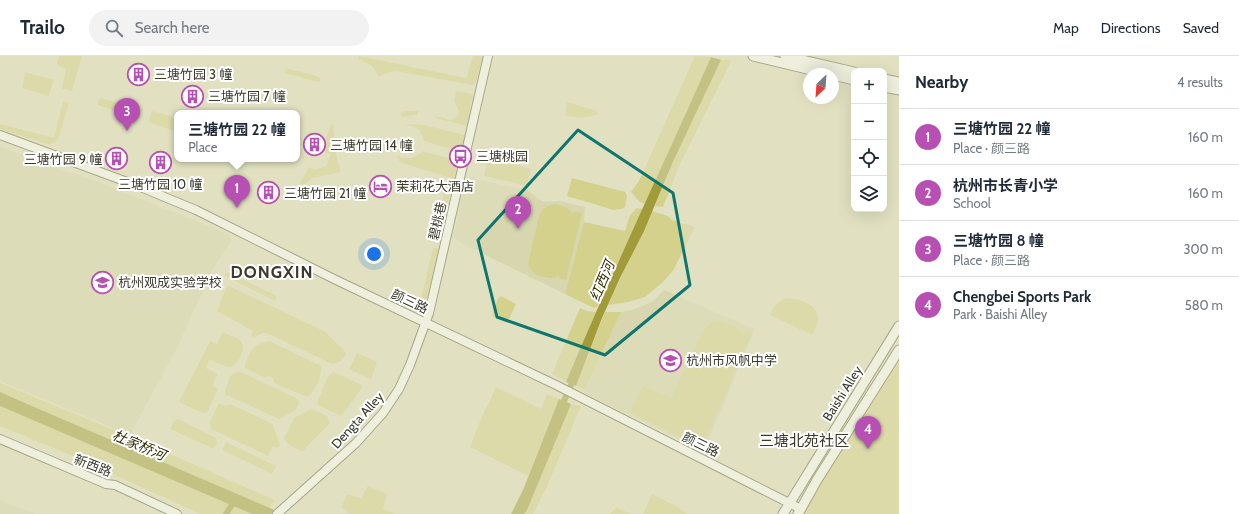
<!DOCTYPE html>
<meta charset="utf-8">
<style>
:root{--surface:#fff;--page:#f2f2f3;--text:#1f2937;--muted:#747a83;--line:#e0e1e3;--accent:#b84fb2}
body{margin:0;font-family:Cabin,"Noto Sans SC",sans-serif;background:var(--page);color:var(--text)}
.controls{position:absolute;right:12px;top:12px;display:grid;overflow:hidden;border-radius:8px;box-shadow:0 4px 16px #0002}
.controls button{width:36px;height:36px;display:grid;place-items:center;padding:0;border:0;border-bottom:1px solid var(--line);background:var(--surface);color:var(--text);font:20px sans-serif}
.compass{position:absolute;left:803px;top:12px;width:36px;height:36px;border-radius:50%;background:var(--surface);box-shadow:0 4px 16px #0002;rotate:205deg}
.you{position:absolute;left:374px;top:198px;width:14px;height:14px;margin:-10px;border:3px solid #fff;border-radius:50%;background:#1a73e8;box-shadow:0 0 0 6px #1a73e833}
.badge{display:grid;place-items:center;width:26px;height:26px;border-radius:50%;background:var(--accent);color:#fff;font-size:13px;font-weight:700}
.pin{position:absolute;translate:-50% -33px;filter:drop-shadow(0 1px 2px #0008)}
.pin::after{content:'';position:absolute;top:21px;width:14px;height:12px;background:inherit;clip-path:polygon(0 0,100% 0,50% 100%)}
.popup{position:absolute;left:174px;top:54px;width:126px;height:52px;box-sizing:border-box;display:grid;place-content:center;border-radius:8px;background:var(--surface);filter:drop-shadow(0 1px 3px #0005);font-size:13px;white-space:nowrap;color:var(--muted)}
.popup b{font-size:15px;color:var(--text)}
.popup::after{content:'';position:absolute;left:50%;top:100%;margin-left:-8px;border:8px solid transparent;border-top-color:var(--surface)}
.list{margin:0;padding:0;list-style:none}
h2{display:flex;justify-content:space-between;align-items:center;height:52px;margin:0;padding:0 16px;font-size:17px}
h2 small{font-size:13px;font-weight:400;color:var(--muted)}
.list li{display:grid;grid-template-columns:26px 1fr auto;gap:12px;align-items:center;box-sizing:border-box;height:56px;padding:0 16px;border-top:1px solid var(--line)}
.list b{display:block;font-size:15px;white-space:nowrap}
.list p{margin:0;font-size:13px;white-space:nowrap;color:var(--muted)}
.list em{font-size:13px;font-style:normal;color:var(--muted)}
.icon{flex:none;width:22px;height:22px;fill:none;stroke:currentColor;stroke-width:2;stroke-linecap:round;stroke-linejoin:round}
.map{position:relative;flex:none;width:899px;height:458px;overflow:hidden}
header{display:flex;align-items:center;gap:24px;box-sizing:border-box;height:56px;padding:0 20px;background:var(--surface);border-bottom:1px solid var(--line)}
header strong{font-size:19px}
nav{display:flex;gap:22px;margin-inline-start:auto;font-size:14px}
.search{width:280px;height:36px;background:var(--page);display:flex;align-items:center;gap:10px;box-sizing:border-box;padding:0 14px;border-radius:22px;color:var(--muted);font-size:15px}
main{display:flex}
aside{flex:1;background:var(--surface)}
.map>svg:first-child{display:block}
.built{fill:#d7d6af}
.green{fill:#d4d18d}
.water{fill:#a19c39}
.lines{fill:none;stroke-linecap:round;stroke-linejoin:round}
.canal{stroke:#a19c39;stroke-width:6}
.tertiary-casing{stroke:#5f5e43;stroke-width:10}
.secondary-casing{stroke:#5f5e43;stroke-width:11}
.tertiary{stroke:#fff;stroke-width:8}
.secondary{stroke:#fff;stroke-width:9}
.marked{fill:none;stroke:#0f766e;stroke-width:3;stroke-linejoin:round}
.labels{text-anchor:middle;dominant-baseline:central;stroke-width:4;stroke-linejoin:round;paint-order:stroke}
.poi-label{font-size:13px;fill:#3a3a2d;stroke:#fff;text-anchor:start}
.street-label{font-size:13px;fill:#3a3a2d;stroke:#fff}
.water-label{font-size:14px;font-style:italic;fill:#333106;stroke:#fff}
.quarter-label{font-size:15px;fill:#3a3a2d;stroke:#fff}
.district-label{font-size:17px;font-weight:bold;letter-spacing:1px;fill:#3a3a2d;stroke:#fff}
</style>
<header>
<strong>Trailo</strong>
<div class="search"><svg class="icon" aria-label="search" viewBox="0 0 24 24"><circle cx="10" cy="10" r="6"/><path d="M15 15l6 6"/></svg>Search here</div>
<nav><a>Map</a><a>Directions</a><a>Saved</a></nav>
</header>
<main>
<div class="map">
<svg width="899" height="458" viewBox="0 0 899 458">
<rect width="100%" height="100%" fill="#e1e1c1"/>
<g class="built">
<polygon points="0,90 63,115 78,118 229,178 231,185 212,214 179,288 130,379 0,325"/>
<polygon points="466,121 527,134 542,145 549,146 560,145 585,151 584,166 565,238 463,188 453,181"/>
<polygon points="664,234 755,273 704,395 584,337 621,256 632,254 652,246"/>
<polygon points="0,444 35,458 0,458"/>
</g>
<g class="green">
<polygon points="59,0 82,0 72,35 62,33 66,13 57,9"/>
<polygon points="359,0 466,22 473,0 483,0 476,26 475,28 472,29 396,15 386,17 379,21 372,10 358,3"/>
<polygon points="695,0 711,1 646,148 640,146 631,136 639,125"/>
<polygon points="721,4 732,4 680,108 663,151 655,150 672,108"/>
<polygon points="286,12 316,20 320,22 320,26 318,26 285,17"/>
<polygon points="25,16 54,24 49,40 22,32"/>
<polygon points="456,35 473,38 467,70 435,62 436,60 451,64 458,60 459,55 454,45"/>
<polygon points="100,42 141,53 140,63 97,49"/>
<polygon points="63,45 69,47 58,84 51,88 47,88 0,73 0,68 54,82"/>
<polygon points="567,46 597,55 597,59 581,62 565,60"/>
<polygon points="152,55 177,62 177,76 148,66"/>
<polygon points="406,55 418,55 417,59 402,61 400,57"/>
<path d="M 331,68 L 334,69 C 333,86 336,100 341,116 L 312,122 L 304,129 L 300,127 L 309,111 L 315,114 L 326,110 L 331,98 L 322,94 Z"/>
<path d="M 410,68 L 424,69 L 466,79 L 461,96 L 424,85 C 422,74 417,69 405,70 Z"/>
<path d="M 423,95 L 459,105 L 454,123 L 402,107 L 398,104 L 397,99 C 408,104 414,103 423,95 Z"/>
<polygon points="488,101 531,113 527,130 484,120"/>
<polygon points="572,122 625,136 627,140 625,151 621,153 614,154 567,140"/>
<polygon points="444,134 451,135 443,167 435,163 443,141"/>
<path d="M 556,148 L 567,152 L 573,158 L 574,155 L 582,157 L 566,224 L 559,222 L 559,219 L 555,222 C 544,222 533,221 528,208 L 539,160 C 543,152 548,149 556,148 Z"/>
<polygon points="637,152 643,153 597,251 594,252 565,238 584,166 625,175 630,159"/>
<polygon points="652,155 668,160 672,164 695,171 674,213 664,225 645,241 628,246 608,249"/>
<polygon points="433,192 440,192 426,249 420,247"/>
<polygon points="227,216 277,240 275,245 225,220"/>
<path d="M 227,229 L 324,275 L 344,294 L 346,298 C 343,305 339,307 332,308 L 269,278 L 263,277 L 254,281 L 251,279 L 253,275 L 217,255 Z"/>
<polygon points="501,240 516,248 509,263 505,267 491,260 498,243"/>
<path d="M 787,242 C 799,243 816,247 818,261 C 819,267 815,273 812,279 L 770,259 C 774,250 777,245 787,242 Z"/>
<polygon points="580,252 587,255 596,256 566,326 552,318"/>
<polygon points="605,256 621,256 585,334 576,330"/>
<path d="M 718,265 C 728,267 738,270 743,280 L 746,274 L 752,277 L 705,385 L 698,381 L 694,388 L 630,357 L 643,330 L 671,342 L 704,273 L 712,266 Z"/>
<path d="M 222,276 C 228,279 239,281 242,287 C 246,293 238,310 230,311 C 224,311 215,305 209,304 L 206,312 L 218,318 L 212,330 L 218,333 L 208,355 L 206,357 L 202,357 L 179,346 L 210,285 L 217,288 Z"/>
<path d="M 270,285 L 321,310 C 321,322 317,334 307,341 L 274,327 L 273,322 L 268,320 L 265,322 L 245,312 C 244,305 252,292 257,289 C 262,286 265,286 270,285 Z"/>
<polygon points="357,297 377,306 371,324 349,313"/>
<polygon points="894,302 899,303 899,458 798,458"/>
<path d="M 236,316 L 241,316 L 296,342 L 299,345 C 299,356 287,359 279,363 L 226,339 L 225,336 L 230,320 Z"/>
<polygon points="333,316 360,328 363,331 341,360 318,349 317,347 327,322"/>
<polygon points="0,327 136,383 275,444 269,452 0,336"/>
<polygon points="496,331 541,353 547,338 559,343 528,420 470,391 480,365"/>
<polygon points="219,347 225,350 230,348 273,368 280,389 278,392 273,390 268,400 211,373 210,366"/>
<polygon points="571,348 581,350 546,433 533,458 524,458"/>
<polygon points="0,350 31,363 252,458 200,458 80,403 0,370"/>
<polygon points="311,353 327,360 330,367 302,396 288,388 284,382 294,362"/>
<polygon points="178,363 216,382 217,387 214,393 170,373 175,364"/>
<polygon points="226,386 276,410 272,418 222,394"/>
<polygon points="368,430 387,438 383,453 395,458 350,458 347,457 347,454 341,452 347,438 361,442"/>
<polygon points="652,438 678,451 687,458 643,458"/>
<polygon points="616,451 631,458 610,458"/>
</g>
<g class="water">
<path d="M 711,1 L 721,4 L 672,108 L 644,175 L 620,222 L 602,262 L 576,330 L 566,326 C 612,216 663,110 711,1 Z"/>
<polygon points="0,336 32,350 284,458 252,458 0,350"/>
<polygon points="559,343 571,348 527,454 524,458 511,458 523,434"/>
</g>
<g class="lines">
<g class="canal">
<polyline points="561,352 574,322"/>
<polyline points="226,458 235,444"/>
</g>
<defs>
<g id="tertiary">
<polyline points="0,79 138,130 196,154 334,223 556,329 801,453"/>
<polyline points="0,383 106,428 115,429 177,458"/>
<polyline points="277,458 356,387 383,357 399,333 410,309 429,257 488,0"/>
</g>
<g id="secondary">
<polyline points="753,0 828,18"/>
<polyline points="785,0 854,16"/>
<polyline points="833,19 854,24"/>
<polyline points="884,23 899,26"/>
<polyline points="884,31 899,34"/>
<polyline points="783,458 899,270"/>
<polyline points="798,458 817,424 899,294"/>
</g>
</defs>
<use href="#tertiary" class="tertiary-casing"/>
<use href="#secondary" class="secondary-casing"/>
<use href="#tertiary" class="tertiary"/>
<use href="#secondary" class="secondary"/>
</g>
<path d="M0 0H899V458H0ZM 578,74 L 673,137 L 690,229 L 605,299 L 497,261 L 478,184 Z" fill="#e1e1c1" fill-opacity=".55" fill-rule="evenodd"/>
<path class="marked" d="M 578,74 L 673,137 L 690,229 L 605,299 L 497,261 L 478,184 Z"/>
<defs>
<symbol id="building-ring" viewBox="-11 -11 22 22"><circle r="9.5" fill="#fff" stroke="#b84fb2" stroke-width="1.5"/><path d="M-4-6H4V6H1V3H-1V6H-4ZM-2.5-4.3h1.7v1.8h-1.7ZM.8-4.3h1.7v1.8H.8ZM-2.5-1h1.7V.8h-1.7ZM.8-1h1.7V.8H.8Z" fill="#b84fb2"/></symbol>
<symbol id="bus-ring" viewBox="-11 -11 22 22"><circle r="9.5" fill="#fff" stroke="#b84fb2" stroke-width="1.5"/><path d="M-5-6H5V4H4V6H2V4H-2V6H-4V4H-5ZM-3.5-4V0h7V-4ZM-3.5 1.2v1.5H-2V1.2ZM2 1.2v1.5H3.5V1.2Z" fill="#b84fb2"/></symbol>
<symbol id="hotel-ring" viewBox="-11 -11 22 22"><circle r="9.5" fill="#fff" stroke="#b84fb2" stroke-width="1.5"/><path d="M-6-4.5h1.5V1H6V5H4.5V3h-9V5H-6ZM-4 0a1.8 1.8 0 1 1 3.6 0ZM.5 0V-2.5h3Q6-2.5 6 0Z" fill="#b84fb2"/></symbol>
<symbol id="school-ring" viewBox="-11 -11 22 22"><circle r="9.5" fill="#fff" stroke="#b84fb2" stroke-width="1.5"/><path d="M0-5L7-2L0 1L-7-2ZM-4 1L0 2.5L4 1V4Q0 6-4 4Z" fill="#b84fb2"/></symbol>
</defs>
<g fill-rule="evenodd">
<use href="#building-ring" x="126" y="6" width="25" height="25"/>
<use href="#building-ring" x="180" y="28" width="25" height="25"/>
<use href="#building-ring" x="302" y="76" width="25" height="25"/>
<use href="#bus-ring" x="448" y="88" width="25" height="25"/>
<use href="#building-ring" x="104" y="90" width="25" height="25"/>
<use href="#building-ring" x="148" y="94" width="25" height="25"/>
<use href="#hotel-ring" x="368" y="118" width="25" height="25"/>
<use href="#building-ring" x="256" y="124" width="25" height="25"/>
<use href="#school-ring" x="90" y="214" width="25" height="25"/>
<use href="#school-ring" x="658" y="292" width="25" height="25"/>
</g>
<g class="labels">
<g class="poi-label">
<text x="154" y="18">三塘竹园 3 幢</text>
<text x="208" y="40">三塘竹园 7 幢</text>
<text x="330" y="89">三塘竹园 14 幢</text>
<text x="476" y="100">三塘桃园</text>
<text x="102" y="103" text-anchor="end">三塘竹园 9 幢</text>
<text x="160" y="128" text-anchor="middle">三塘竹园 10 幢</text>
<text x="396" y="130">茉莉花大酒店</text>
<text x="284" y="137">三塘竹园 21 幢</text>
<text x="118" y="226">杭州观成实验学校</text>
<text x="686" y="304">杭州市风帆中学</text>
</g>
<g class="street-label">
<text transform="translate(437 165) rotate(-77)">碧桃巷</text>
<text transform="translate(410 245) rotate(25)">颜三路</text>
<text transform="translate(842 337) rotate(-58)">Baishi Alley</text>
<text transform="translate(357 364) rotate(-48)">Dengta Alley</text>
<text transform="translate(701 388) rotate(26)">颜三路</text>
<text transform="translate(93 409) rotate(21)">新西路</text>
</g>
<g class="water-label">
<text transform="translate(602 225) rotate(-67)">红西河</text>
<text transform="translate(139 389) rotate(23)">杜家桥河</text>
</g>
<g class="quarter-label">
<text x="804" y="385">三塘北苑社区</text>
</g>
<g class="district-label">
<text x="272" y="216">DONGXIN</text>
</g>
</g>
</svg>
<div class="controls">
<button>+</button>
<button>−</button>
<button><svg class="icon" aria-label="locate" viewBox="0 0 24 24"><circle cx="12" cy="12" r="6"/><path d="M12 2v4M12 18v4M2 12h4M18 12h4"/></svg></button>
<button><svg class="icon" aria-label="layers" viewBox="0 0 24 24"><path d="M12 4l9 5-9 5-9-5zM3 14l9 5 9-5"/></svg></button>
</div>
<svg class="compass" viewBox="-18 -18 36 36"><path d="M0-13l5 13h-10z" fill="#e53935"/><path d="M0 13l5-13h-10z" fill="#747a83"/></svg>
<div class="you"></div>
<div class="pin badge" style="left:237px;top:152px">1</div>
<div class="popup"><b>三塘竹园 22 幢</b>Place</div>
<div class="pin badge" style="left:518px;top:173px">2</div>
<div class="pin badge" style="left:127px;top:75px">3</div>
<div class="pin badge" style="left:868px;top:393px">4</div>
</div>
<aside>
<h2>Nearby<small>4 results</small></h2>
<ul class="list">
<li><span class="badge">1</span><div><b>三塘竹园 22 幢</b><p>Place · 颜三路</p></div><em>160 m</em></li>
<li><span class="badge">2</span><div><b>杭州市长青小学</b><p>School</p></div><em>160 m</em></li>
<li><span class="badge">3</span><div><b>三塘竹园 8 幢</b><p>Place · 颜三路</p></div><em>300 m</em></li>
<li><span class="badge">4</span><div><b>Chengbei Sports Park</b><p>Park · Baishi Alley</p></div><em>580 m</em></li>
</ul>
</aside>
</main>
